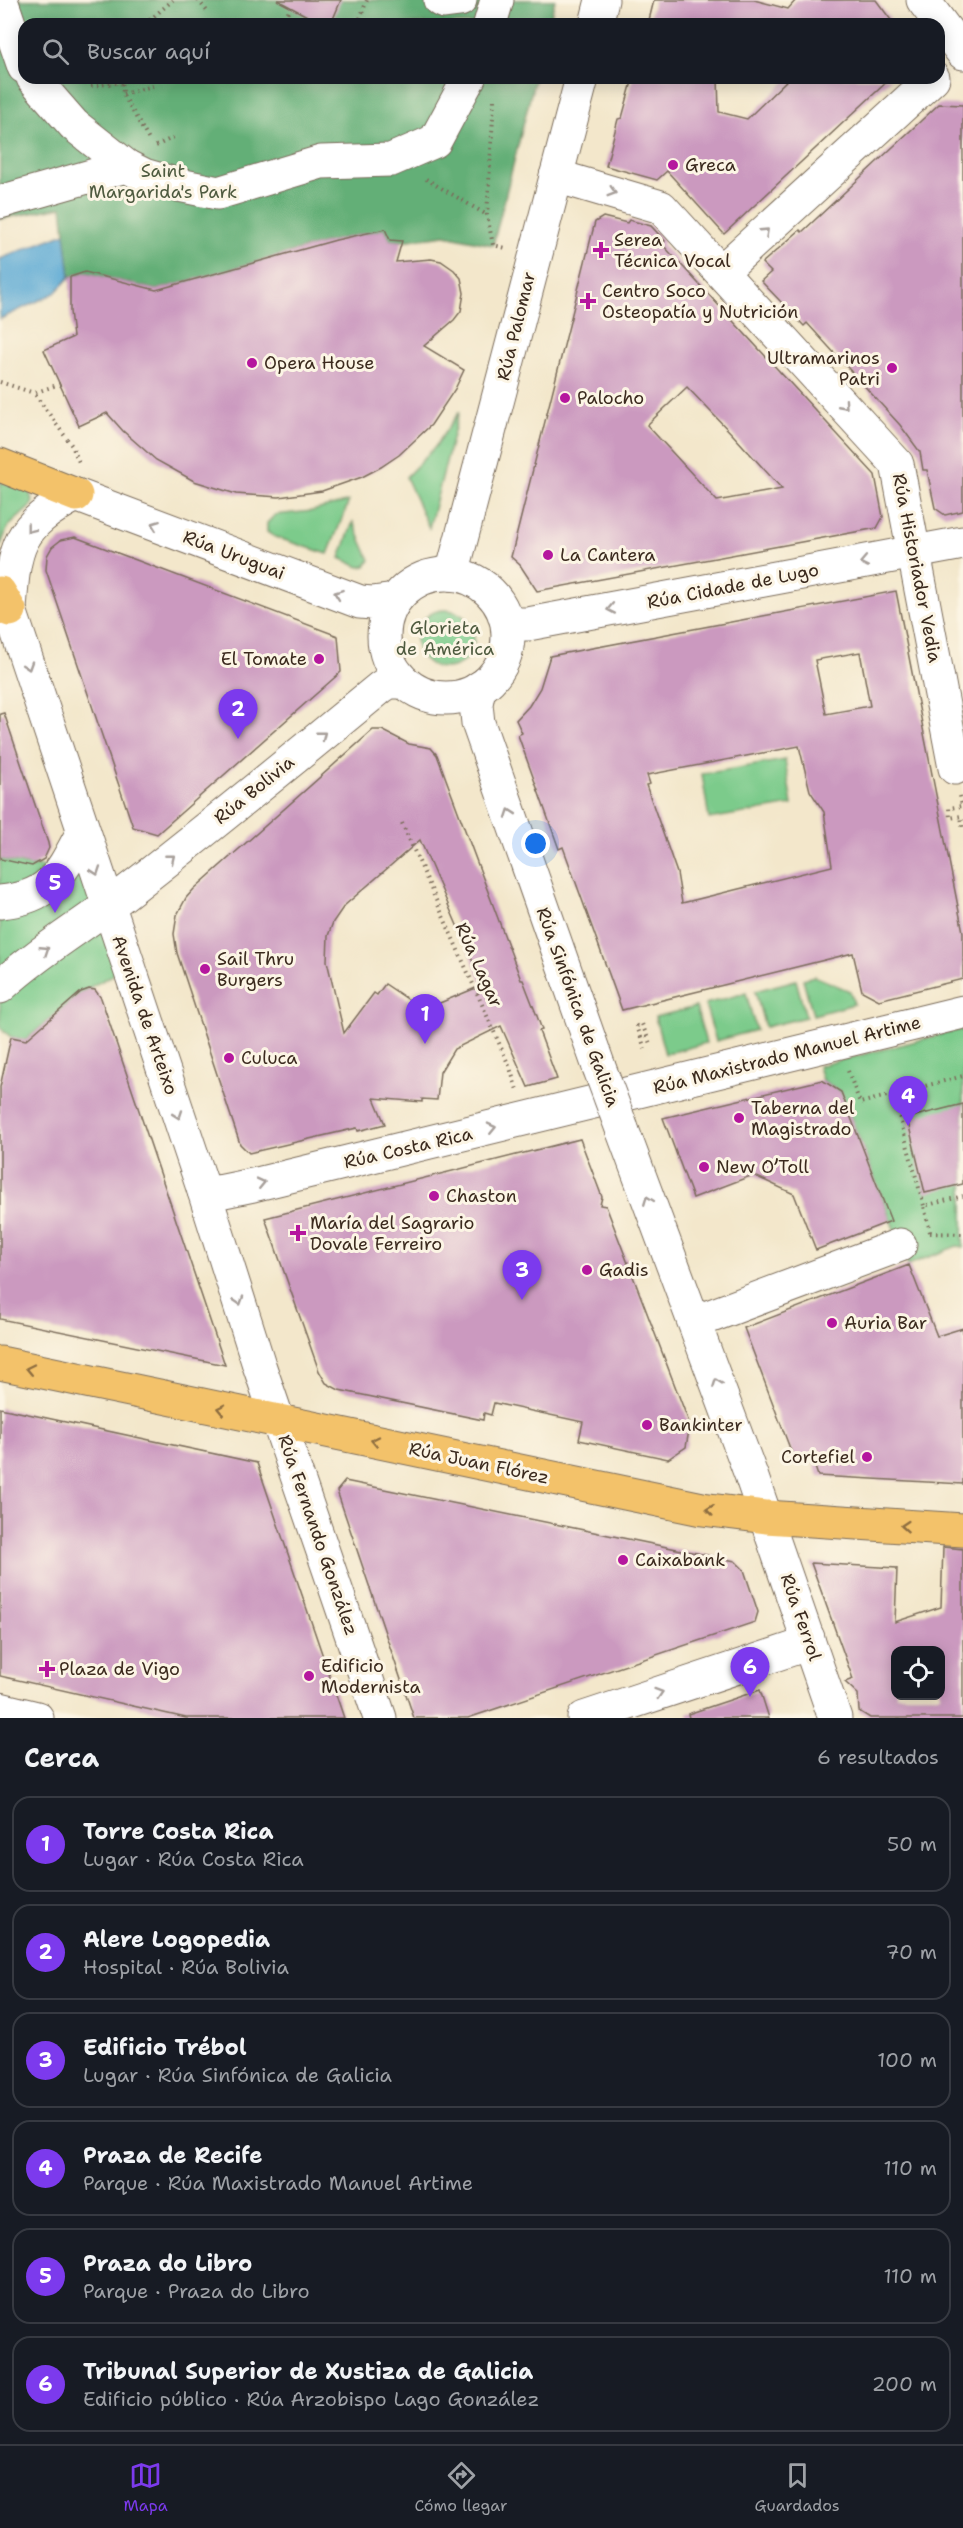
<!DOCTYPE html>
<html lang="es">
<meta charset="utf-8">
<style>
:root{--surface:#171b24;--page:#242831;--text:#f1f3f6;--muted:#9ea1a6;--line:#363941;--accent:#7c3aed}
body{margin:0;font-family:"Shantell Sans",sans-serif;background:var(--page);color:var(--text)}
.controls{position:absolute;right:18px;bottom:18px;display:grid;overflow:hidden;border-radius:12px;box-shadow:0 3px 15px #0003}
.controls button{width:54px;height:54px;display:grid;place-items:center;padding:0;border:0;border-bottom:2px solid var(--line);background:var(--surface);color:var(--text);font:30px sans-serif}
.you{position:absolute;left:536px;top:844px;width:21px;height:21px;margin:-15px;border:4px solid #fff;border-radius:50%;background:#1a73e8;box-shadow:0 0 0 9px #1a73e833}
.badge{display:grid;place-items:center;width:39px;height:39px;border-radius:50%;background:var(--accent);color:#fff;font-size:20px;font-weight:700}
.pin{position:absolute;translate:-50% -50px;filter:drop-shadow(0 2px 3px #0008)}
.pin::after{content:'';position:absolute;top:32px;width:21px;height:18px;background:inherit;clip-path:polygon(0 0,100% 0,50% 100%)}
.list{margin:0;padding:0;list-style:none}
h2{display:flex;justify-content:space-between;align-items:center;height:78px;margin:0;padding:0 24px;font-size:26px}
h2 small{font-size:20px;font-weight:400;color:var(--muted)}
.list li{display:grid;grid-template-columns:39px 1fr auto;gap:18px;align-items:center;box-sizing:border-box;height:96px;margin:0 12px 12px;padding:0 12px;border:2px solid var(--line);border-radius:18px}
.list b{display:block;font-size:22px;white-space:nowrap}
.list p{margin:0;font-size:20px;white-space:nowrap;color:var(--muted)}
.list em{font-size:20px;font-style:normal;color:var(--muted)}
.icon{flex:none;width:33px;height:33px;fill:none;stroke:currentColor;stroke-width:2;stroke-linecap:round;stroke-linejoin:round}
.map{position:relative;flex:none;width:963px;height:1718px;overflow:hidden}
.search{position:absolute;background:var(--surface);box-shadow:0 3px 15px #0003;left:18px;right:18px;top:18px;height:66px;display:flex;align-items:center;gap:15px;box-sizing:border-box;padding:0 21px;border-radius:18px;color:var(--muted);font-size:22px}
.sheet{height:726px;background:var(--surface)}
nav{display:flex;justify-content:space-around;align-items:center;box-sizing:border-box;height:84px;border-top:2px solid var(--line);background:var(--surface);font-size:16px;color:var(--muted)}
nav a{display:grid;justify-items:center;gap:3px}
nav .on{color:var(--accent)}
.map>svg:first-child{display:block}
.green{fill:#7bcb8b;stroke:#5b7a54;stroke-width:1.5}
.forest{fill:#64af77;stroke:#506c4a;stroke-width:1.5}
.water{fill:#5aa9d4;stroke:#4a6a79;stroke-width:1.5}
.building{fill:#cb99bf;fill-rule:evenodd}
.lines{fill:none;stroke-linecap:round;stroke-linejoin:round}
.minor-casing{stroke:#7b6c5b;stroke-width:35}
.major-casing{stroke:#7b6c5b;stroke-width:35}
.path{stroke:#7b6c5b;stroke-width:4;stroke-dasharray:1.5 4.5;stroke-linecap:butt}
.minor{stroke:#fff;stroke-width:33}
.major{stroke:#f3c26a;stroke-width:33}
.minor-bridge-casing{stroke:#7b6c5b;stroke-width:35;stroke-linecap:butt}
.minor-bridge{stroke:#fff;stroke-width:33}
.oneway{stroke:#a79f9a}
.oneway2{stroke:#8e6e40}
.poi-dot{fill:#b5179e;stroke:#fcf5e5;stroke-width:2}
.labels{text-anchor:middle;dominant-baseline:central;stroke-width:6;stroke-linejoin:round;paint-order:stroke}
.poi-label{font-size:18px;fill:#3b2a1e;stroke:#fcf5e5;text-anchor:start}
.park-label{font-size:18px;fill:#4e5a3f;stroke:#fcf5e5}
.street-label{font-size:18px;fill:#3b2a1e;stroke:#fcf5e5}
</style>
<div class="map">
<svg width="963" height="1718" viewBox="0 0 963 1718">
<rect width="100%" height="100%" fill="#fcf5e5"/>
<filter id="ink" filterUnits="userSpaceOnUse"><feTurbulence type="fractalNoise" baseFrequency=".0167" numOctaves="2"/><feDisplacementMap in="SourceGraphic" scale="12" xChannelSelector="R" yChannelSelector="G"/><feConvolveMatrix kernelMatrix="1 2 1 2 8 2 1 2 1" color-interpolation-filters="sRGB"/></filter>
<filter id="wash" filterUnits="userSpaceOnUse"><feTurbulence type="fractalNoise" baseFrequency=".008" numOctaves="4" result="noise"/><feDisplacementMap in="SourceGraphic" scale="24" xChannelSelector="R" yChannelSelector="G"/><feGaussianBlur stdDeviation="1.35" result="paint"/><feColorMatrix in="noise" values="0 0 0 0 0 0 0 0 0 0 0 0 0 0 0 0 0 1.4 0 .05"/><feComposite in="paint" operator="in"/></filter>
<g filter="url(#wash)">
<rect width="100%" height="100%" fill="#f3e7cb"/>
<g class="green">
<polygon points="459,412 429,528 406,477 435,447"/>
<polygon points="0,481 29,492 33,501 31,506 8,527 0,547"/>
<polygon points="349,501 328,554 275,537 267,532 267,523 275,515 312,511"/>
<polygon points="353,522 370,560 366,566 359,567 340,558"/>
<circle cx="445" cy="639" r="29"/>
<polygon points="785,760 792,805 709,819 702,774"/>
<polygon points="0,859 31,866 96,870 124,956 113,975 81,992 26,1040 11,1037 0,1028"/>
<polygon points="814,976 850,991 854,1004 813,1015 803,979"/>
<polygon points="796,980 806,1017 765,1027 755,991"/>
<polygon points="746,993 756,1030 716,1041 705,1004"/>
<polygon points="696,1007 706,1043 665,1054 655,1017"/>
<polygon points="963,1029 963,1247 957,1246 908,1265 841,1092 822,1080 818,1066"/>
</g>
<polygon class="forest" points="0,0 555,0 549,24 24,24 24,78 535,78 493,245 445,235 402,241 390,240 385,229 336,240 156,290 85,272 70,277 62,207 0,219"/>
<polygon class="water" points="65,233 70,277 55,293 0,319 0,259"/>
<g id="blocks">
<g class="building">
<polygon points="277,0 341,0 331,24 322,24"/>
<polygon points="654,0 754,0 788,9 796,0 876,0 894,24 648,24"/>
<polygon points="633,78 718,78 719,112 747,119 789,78 891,78 724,234 667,171 657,180 606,166 618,119 622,118"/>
<polygon points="939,104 963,105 963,511 945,515 935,508 927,470 923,470 920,452 900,425 807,323 804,326 761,281 771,272 762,263 800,230 802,232"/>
<path d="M 603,217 L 627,223 L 629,220 L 651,226 L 665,241 L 662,244 L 875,475 L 883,517 L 877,528 L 537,591 L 520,565 L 511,557 L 595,222 ZM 687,387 L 733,435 L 782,489 L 717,501 L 647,425 Z"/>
<polygon points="385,229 390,240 402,241 396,262 431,259 441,261 454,270 461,278 464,293 461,311 454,320 424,346 464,370 455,389 431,425 399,455 381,467 362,477 322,491 279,497 236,494 194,481 156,460 123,431 107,413 79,426 44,350 73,337 70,311 70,277 85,272 156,290 336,240"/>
<polygon points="75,537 338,636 341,672 157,834 133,827 46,570 47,556 52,547 61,540"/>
<path d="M 896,591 L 963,932 L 963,979 L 879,1000 L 862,991 L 853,953 L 622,1010 L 563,847 L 559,849 L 518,735 L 522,733 L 516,720 L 529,706 L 540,688 L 550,656 ZM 860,652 L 870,706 L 826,714 L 815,660 ZM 799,746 L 810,791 L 824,812 L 832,866 L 682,903 L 677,873 L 646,785 L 650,784 L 647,775 Z"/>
<polygon points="4,713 48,843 49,848 44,859 32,866 0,859 0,714"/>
<path d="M 373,730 L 382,730 L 409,744 L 431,748 L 437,755 L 521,980 L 523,980 L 537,1016 L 542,1030 L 539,1031 L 557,1079 L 528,1087 L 501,1026 L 454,1049 L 440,1072 L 437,1100 L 422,1099 L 422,1102 L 374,1098 L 385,1124 L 358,1131 L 357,1128 L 249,1153 L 240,1144 L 177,953 L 174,934 L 177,915 L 186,898 L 194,889 ZM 420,840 L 483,985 L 435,1005 L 412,1002 L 385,984 L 377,995 L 374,993 L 344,1033 L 327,961 L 328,936 L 333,922 L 344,906 Z"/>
<polygon points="89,989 95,990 101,998 225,1365 0,1319 0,1087 11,1037 26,1040 81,992"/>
<polygon points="822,1080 841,1092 891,1221 816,1250 794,1194 753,1175 693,1198 663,1118"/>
<polygon points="963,1104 963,1184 925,1193 907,1118"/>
<polygon points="580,1139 602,1197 600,1205 606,1206 690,1425 686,1447 668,1459 579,1440 583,1422 494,1403 491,1415 484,1413 483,1420 339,1390 326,1383 319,1371 265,1218"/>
<polygon points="909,1265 937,1336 963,1328 963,1484 818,1476 812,1458 796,1464 744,1328"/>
<polygon points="0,1408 257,1463 344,1718 186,1718 0,1676"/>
<polygon points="345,1481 735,1561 744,1570 758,1612 755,1622 468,1718 414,1718 337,1491"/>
<path d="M 943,1547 L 963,1549 L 963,1718 L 870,1718 L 859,1711 L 858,1694 L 845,1682 L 853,1679 L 811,1563 L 897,1568 L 895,1622 L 941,1607 ZM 896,1650 L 940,1650 L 940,1695 L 896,1695 Z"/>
<polygon points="760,1690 769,1718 689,1718 688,1714"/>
</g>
</g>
</g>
<g filter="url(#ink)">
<use href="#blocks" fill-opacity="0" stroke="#7b6c5b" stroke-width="1.5"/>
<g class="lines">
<defs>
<g id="minor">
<polyline points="1,0 24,67"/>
<polyline points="440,0 444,2 460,0"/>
<polyline points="923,0 963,53"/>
<polyline points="490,24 497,0"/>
<polyline points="596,24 602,0"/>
<polyline points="33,78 74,125 126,166"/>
<polyline points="556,176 661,207 897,464 955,768"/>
<polyline points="0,202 126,166 144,175 179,185 218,193 321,162 391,160 435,141 469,78"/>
<polyline points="722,271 933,78"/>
<polyline points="452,574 582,78"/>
<circle cx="446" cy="636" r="62"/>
<polyline points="505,617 516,624 528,624 963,543"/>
<polyline points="479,688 476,704 478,723 599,1067"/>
<path d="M 0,902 C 51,898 61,873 83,832"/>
<path d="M 0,987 C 38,952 83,926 124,894 C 211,827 296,757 381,687 L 389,682 L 403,682"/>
<polyline points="622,1129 751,1475 835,1718"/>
<polyline points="204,1191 219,1192 253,1185 963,1012"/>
<polyline points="695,1322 900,1245"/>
<polyline points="0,1709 37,1718"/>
<path d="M 380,1718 L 259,1365 L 204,1191 L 10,610 C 14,546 17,526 76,495 L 360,602 L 372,603 L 395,600"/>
<polyline points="584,1718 798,1647 808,1638"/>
</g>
<g id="major">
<polyline points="0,465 76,495"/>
<polyline points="0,593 10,610"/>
<polyline points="0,1363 702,1509 766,1517 963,1530"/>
</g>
</defs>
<use href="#minor" class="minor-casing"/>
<use href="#major" class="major-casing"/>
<g class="path">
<polyline points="198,0 207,11"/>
<polyline points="288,13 290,7"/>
<polyline points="145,24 173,0"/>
<polyline points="358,24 367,0"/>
<polyline points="122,78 123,94 150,142"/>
<polyline points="91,86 122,82"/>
<polyline points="123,94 153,86"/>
<polyline points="494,100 487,215 493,245 506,248"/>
<polyline points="156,146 176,136"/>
<polyline points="426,179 487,215"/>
<polyline points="0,382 34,393"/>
<polyline points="60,384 34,393 72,446 79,462"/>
<polyline points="372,636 384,642"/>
<polyline points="960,796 962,806 949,808 950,818 961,816 963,830"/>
<polyline points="402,823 510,1068 517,1090"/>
<polyline points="645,1049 637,1026 642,1024 651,1046"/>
<polyline points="848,1071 860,1103 963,1076"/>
<polyline points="893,1094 924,1206"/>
<polyline points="930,1232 924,1206 963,1196"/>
<polyline points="930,1233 963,1234"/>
<polyline points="627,1263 640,1266"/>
</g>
<use href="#minor" class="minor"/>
<use href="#major" class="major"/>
<defs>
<polyline id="minor-bridge" points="599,1067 622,1129"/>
</defs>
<use href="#minor-bridge" class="minor-bridge-casing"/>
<use href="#minor-bridge" class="minor-bridge"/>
</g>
<defs><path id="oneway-chevron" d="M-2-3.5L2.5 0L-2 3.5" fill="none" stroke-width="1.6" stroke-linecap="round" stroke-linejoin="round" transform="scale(1.5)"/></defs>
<g class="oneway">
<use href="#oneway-chevron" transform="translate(612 192) rotate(17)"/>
<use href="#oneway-chevron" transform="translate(765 232) rotate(-43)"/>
<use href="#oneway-chevron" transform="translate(844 405) rotate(48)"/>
<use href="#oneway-chevron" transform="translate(155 525) rotate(-159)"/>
<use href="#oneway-chevron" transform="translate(30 529) rotate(128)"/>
<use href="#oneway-chevron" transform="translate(864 562) rotate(169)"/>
<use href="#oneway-chevron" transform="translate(338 594) rotate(-160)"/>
<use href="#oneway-chevron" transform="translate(611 609) rotate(169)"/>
<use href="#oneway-chevron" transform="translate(28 666) rotate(72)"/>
<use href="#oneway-chevron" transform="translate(322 735) rotate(-39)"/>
<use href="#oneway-chevron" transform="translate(510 813) rotate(-109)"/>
<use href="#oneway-chevron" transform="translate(171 858) rotate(-39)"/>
<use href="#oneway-chevron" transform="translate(96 871) rotate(71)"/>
<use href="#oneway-chevron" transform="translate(45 950) rotate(-33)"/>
<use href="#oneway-chevron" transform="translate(178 1115) rotate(71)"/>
<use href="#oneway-chevron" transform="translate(492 1128) rotate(-13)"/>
<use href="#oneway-chevron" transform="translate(261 1183) rotate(-13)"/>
<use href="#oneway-chevron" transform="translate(648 1200) rotate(-111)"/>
<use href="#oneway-chevron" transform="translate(239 1301) rotate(72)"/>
<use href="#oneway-chevron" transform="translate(717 1383) rotate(-110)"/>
<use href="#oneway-chevron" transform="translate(659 1693) rotate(-18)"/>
</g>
<g class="oneway2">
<use href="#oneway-chevron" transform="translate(30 1369) rotate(-168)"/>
<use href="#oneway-chevron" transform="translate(221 1409) rotate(-168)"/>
<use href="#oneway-chevron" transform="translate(375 1441) rotate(-168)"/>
<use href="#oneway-chevron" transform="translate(710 1510) rotate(-173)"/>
<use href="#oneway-chevron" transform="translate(905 1526) rotate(-176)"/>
</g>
</g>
<g class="poi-dot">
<circle cx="673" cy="165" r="6"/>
<path d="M598 241h6v6h6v6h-6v6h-6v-6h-6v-6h6z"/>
<path d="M585 292h6v6h6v6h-6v6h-6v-6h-6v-6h6z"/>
<circle cx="252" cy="363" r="6"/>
<circle cx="892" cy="368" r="6"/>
<circle cx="565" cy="398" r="6"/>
<circle cx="548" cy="555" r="6"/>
<circle cx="319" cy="659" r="6"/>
<circle cx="205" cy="969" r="6"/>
<circle cx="229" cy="1058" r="6"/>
<circle cx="739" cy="1118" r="6"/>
<circle cx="704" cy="1167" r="6"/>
<circle cx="434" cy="1196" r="6"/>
<path d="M295 1224h6v6h6v6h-6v6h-6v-6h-6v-6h6z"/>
<circle cx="587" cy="1270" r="6"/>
<circle cx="832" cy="1323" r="6"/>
<circle cx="647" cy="1425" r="6"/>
<circle cx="867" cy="1457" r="6"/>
<circle cx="623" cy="1560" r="6"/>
<path d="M44 1660h6v6h6v6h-6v6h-6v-6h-6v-6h6z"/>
<circle cx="309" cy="1676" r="6"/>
</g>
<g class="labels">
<g class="poi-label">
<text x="685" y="165">Greca</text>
<text x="614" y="240">Serea<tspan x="614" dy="21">Técnica Vocal</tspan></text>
<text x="602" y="291">Centro Soco<tspan x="602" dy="21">Osteopatía y Nutrición</tspan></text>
<text x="880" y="358" text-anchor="end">Ultramarinos<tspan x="880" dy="21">Patri</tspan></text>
<text x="264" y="363">Opera House</text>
<text x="577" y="398">Palocho</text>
<text x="560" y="555">La Cantera</text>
<text x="307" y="659" text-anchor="end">El Tomate</text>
<text x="217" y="959">Sail Thru<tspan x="217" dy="21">Burgers</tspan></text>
<text x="241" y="1058">Culuca</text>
<text x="751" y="1108">Taberna del<tspan x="751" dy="21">Magistrado</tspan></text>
<text x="716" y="1167">New O’Toll</text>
<text x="446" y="1196">Chaston</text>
<text x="310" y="1223">María del Sagrario<tspan x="310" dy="21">Dovale Ferreiro</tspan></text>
<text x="599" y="1270">Gadis</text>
<text x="844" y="1323">Auria Bar</text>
<text x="659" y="1425">Bankinter</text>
<text x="855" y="1457" text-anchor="end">Cortefiel</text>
<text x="635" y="1560">Caixabank</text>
<text x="321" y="1666">Edificio<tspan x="321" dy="21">Modernista</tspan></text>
<text x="59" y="1669">Plaza de Vigo</text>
</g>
<g class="park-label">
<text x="163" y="171">Saint<tspan x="163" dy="21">Margarida's Park</tspan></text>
<text x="445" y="628">Glorieta<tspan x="445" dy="21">de América</tspan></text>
</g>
<g class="street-label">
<text transform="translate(516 326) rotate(-76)">Rúa Palomar</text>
<text transform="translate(234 555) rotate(21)">Rúa Uruguai</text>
<text transform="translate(917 568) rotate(79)">Rúa Historiador Vedia</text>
<text transform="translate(733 586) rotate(-11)">Rúa Cidade de Lugo</text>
<text transform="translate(254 790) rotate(-39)">Rúa Bolivia</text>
<text transform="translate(479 965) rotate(66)">Rúa Lagar</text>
<text transform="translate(578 1007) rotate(70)">Rúa Sinfónica de Galicia</text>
<text transform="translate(145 1015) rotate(71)">Avenida de Arteixo</text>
<text transform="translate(787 1055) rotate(-14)">Rúa Maxistrado Manuel Artime</text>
<text transform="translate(408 1148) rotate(-13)">Rúa Costa Rica</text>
<text transform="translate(479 1463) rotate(12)">Rúa Juan Flórez</text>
<text transform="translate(318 1535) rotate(71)">Rúa Fernando González</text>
<text transform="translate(801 1617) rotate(71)">Rúa Ferrol</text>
</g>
</g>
</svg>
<div class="controls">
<button><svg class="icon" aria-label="locate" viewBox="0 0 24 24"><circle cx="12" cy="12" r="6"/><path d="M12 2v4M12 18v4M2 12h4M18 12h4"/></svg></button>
</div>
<div class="you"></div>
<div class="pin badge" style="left:425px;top:1044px">1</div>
<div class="pin badge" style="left:238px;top:739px">2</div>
<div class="pin badge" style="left:522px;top:1300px">3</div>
<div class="pin badge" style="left:908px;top:1126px">4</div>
<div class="pin badge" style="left:55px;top:913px">5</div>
<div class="pin badge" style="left:750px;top:1697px">6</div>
<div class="search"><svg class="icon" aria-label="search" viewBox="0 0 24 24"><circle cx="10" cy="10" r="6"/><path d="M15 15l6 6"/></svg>Buscar aquí</div>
</div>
<section class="sheet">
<h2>Cerca<small>6 resultados</small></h2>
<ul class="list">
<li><span class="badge">1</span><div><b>Torre Costa Rica</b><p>Lugar · Rúa Costa Rica</p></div><em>50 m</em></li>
<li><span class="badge">2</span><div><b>Alere Logopedia</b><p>Hospital · Rúa Bolivia</p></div><em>70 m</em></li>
<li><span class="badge">3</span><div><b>Edificio Trébol</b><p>Lugar · Rúa Sinfónica de Galicia</p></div><em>100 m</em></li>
<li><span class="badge">4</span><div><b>Praza de Recife</b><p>Parque · Rúa Maxistrado Manuel Artime</p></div><em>110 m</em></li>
<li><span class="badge">5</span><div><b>Praza do Libro</b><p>Parque · Praza do Libro</p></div><em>110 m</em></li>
<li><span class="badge">6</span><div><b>Tribunal Superior de Xustiza de Galicia</b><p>Edificio público · Rúa Arzobispo Lago González</p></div><em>200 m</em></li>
</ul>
</section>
<nav>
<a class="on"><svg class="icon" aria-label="map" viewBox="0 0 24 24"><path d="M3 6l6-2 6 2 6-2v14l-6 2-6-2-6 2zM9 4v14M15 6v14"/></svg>Mapa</a>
<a><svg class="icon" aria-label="directions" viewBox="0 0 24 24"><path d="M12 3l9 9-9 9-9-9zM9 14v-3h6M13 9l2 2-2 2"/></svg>Cómo llegar</a>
<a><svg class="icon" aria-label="saved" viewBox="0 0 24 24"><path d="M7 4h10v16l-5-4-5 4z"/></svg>Guardados</a>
</nav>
